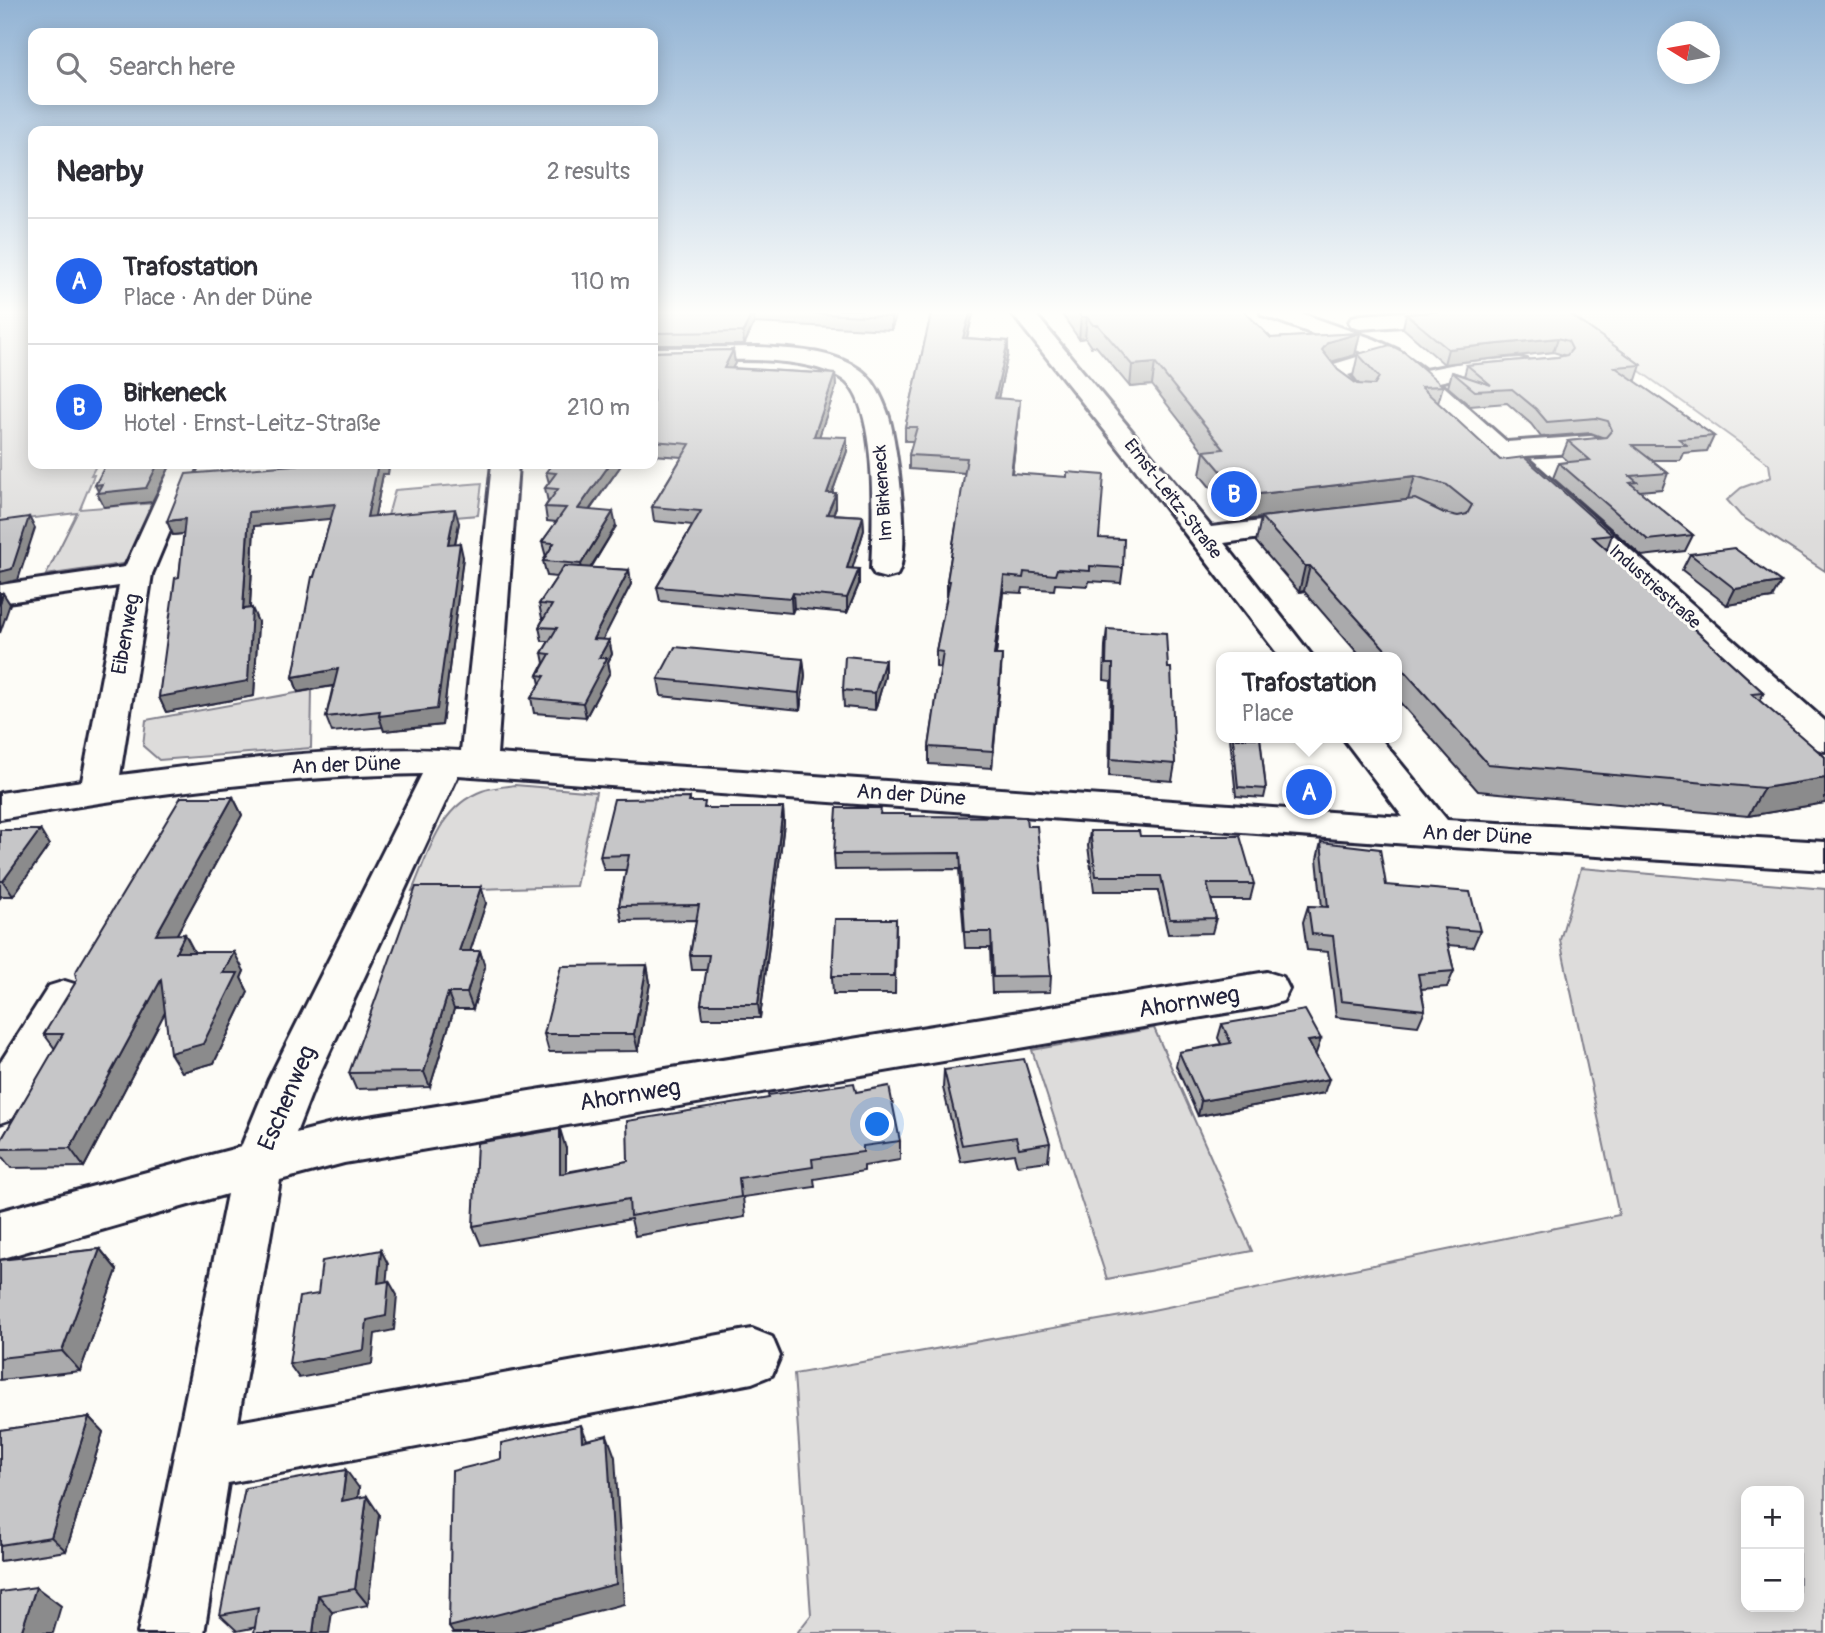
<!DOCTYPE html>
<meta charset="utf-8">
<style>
:root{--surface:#fff;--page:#f7f7f7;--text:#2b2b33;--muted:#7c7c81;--line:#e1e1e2;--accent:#2563eb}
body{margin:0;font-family:Pangolin,sans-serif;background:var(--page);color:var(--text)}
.controls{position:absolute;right:21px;bottom:21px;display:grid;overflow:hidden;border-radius:14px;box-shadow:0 4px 18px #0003}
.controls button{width:63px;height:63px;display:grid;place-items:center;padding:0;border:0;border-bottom:2px solid var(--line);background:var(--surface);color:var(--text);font:35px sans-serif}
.compass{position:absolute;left:1657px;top:21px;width:63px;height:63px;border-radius:50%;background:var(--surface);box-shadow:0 4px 18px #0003;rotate:281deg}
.you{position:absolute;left:878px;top:1125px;width:24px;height:24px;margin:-18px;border:5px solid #fff;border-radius:50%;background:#1a73e8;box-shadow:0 0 0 10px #1a73e833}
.badge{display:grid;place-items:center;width:46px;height:46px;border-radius:50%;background:var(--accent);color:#fff;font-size:23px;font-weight:700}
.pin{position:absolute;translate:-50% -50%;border:4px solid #fff;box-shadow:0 2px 7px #0006}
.popup{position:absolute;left:1216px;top:652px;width:186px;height:91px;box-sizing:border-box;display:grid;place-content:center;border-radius:14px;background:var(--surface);filter:drop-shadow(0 2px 5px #0005);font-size:23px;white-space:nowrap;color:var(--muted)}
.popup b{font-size:26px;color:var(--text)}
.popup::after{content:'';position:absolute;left:50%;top:100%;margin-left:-14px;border:14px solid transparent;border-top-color:var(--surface)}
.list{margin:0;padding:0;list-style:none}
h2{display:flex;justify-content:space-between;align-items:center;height:91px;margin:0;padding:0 28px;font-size:30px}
h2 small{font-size:23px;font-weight:400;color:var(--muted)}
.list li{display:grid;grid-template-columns:46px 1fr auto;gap:21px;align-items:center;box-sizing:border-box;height:126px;padding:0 28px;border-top:2px solid var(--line)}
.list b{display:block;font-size:26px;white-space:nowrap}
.list p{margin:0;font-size:23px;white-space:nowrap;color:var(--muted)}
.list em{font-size:23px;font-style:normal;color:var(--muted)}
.icon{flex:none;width:38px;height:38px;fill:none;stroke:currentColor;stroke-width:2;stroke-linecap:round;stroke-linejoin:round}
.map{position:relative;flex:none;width:1825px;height:1633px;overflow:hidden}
.search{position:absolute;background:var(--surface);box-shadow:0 4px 18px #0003;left:28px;top:28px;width:630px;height:77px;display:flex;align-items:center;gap:18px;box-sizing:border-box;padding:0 24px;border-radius:14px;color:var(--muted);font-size:26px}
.panel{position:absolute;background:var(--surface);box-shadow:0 4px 18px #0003;left:28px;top:126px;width:630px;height:343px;border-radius:14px}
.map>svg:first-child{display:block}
.green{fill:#dddcdb;stroke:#807f8b;stroke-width:2;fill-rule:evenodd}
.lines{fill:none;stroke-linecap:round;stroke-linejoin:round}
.minor-casing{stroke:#22223b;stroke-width:6}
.minor{fill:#fdfcf7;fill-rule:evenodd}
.wall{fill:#aaaaac;stroke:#22223b;stroke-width:2}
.shaded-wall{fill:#8b8b8c;stroke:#22223b;stroke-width:2}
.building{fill:#c6c6c8;stroke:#22223b;stroke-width:2}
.labels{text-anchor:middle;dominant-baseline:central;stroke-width:6;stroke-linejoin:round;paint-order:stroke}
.far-street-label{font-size:18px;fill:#22223b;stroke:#fdfcf7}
.street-label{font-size:21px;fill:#22223b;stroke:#fdfcf7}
.near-street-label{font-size:24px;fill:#22223b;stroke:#fdfcf7}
</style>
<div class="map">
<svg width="1825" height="1633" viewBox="0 0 1825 1633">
<rect width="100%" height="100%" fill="#fdfcf7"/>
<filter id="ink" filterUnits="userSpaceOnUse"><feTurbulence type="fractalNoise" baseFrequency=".0143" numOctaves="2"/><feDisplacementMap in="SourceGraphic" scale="14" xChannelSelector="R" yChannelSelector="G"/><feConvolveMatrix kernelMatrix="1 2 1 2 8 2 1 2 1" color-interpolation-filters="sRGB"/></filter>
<g filter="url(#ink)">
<g class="green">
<polygon points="0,310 33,310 33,464 97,464 91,475 94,475 80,509 157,503 129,563 46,575 77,513 0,522"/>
<polygon points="1555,310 1825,310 1825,571 1741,516 1727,500 1741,488 1771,477 1769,464"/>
<polygon points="482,483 478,515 386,523 395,490"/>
<polygon points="312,690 311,748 159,760 143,746 146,720"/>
<path d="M 515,785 L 596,792 L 576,886 L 412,891 C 429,852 439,807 482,791 C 492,787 505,787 515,785 Z"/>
<path d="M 1581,868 L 1825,889 L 1825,1633 L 797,1633 L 811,1615 L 794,1374 L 1138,1313 L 1619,1215 L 1560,940 ZM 1746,1491 L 1799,1491 L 1799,1607 L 1746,1607 Z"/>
<polygon points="1154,1028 1252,1251 1107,1279 1032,1050"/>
</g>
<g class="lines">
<defs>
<g id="minor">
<polygon points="1009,310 1032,310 1211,527 1311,515 1321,518 1325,524 1321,530 1224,543 1313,657 1280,657 1144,480"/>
<path d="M 1259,310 L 1292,310 L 1374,339 L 1398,350 L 1425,370 L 1466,362 L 1519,358 L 1527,360 L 1531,365 L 1527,370 L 1519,372 L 1466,376 L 1439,382 L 1507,442 L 1591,436 L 1600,438 L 1604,444 L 1600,450 L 1591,452 L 1524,456 L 1825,721 L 1825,751 L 1812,748 L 1400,372 L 1385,364 L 1348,375 L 1371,400 L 1368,405 C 1347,410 1331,388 1320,372 L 1324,367 L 1367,354 L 1262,315 Z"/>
<polygon points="1432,310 1467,310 1470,315 1467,320 1459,322 1360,329 1352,327 1349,322 1352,317 1360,315"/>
<path d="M 759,347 C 793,349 834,350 862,371 C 875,381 884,402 889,417 C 897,445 912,554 897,575 L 886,578 L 875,575 L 871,569 C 873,529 878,410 846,382 C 807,350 702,362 653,362 L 653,348 Z"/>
<path d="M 172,464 L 198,464 L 152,574 L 120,775 C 228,761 353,744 461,751 L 492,464 L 518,464 L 497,754 L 1403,817 L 1343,738 L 1380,738 L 1447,820 L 1825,842 L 1825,870 L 1436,846 L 458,775 L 317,1079 L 296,1133 L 344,1121 L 1267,972 L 1283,977 L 1289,989 L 1283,1001 L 1267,1006 L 344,1163 L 280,1180 L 238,1422 L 752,1329 L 772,1337 L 780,1356 L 772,1375 L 752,1383 L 228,1483 L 204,1633 L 138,1633 L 227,1194 L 0,1259 L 0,1211 L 241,1147 L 269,1079 L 422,774 C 280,776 140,795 0,819 L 0,793 L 82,781 L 119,586 L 0,603 L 0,585 L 125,567 Z"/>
<polygon points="65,981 81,986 87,998 17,1117 0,1123 0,1063 49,986"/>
</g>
</defs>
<use href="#minor" class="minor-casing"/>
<use href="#minor" class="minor"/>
</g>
<g class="wall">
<polygon points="653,310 898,310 891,330 754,323 744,345 653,345"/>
<polygon points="932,310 974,310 967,338 1008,341 1008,354 998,398 1019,414 1012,473 1099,538 1123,568 1121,583 1089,581 1088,586 1055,584 1054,590 1023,588 1022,593 1003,592 996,655 1002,655 992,768 929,764 929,747 941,668 936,667 936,651 947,597 947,581 965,473 909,469 909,455 913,441 905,441 905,427"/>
<polygon points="1059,310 1243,310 1271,338 1360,333 1355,355 1332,362 1338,370 1357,384 1359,384 1353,376 1358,354 1443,386 1438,403 1500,460 1612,535 1607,549 1764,693 1759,701 1825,757 1825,803 1748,816 1478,791 1396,698 1396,657 1361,657 1304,591 1299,592 1256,542 1261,518 1238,521 1200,475 1204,452 1152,385 1130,387 1096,346 1091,347 1085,338 1079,339"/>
<polygon points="1564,310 1641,365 1636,380 1633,380 1714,436 1707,451 1683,453 1680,460 1652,460 1668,473 1662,489 1639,491 1693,535 1685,551 1642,556 1553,478 1559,463 1569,462 1562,456 1568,441 1603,438 1602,437 1591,433 1541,437 1531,424 1507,403 1470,406 1448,387 1452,372 1464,376 1467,365 1558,357 1563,355 1553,352 1444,364 1403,328 1406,314"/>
<polygon points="733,350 735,363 732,368 835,374 836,387 819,436 847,451 832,493 836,493 836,507 833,514 863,516 864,530 852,569 859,569 859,584 847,613 794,608 792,613 660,601 657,587 693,525 654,521 652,507 682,457 653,455 653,352"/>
<polygon points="200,464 242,464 200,465"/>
<polygon points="305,464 389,464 388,474 383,474 375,516 459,523 455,544 463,557 442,725 384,731 383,727 332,732 326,717 333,686 298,692 293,677 314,577 331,518 254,526 250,608 258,622 254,696 166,712 159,697 179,577 184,534 173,535 167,521 299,465"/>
<polygon points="549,464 622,464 590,510 616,526 591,568 629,570 631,584 602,640 609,640 612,654 608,662 610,672 586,717 534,713 531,698 540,684 538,675 544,663 542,653 549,641 542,641 539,627 544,618 542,618 539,604 557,577 547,576 543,561 546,557 542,542 557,522 547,521 545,507 548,502 545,488 549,483 546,472 550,468"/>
<polygon points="1690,554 1772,598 1727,605 1682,570"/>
<polygon points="1107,629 1168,668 1175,764 1172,781 1109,776 1111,681 1104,680 1105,646"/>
<polygon points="803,659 805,676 800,710 661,696 658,679"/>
<polygon points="885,660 885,676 875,710 844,707 843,690"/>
<polygon points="1230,738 1260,738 1266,789 1264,798 1236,796"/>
<polygon points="233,797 242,815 177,934 194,952 244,971 241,978 248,992 214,1063 182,1072 165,1012 84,1167 11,1168 0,1154 0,1142 55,1049 44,1034"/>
<polygon points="690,798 690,802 706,808 783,808 784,823 760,1018 703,1018 701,1004 707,970 692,970 690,955 696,920 622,921 619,906 626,870 604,870 600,856"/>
<polygon points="881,814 1027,826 1051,976 1050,992 992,993 990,948 965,948 959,869 835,870 834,854"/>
<polygon points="0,830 49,845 13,896 2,896 0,898"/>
<polygon points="1090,831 1140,836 1254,884 1250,900 1211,900 1216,918 1212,933 1168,934 1158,891 1094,891 1088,846"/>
<polygon points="1321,842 1386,885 1480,931 1473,947 1448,945 1454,971 1447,987 1421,989 1425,1010 1418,1026 1336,1017 1328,952 1307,950 1303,922 1308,906 1322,907 1317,859"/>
<polygon points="481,887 486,903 470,951 480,951 485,967 473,1009 454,1009 430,1087 356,1089 349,1073"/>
<polygon points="896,919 895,994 833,994 832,976"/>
<polygon points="647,965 650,983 638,1051 549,1052 544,1034"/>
<polygon points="1222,1024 1321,1039 1315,1053 1324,1093 1198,1116 1176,1066 1179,1052 1221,1044 1218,1038"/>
<polygon points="944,1070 1050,1143 1048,1161 1017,1165 1014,1154 961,1162 943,1088"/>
<polygon points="856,1092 900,1141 900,1160 864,1166 864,1171 814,1179 815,1187 743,1197 745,1217 635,1236 631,1219 481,1245 473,1226 566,1149 566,1172 628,1161 769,1098"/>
<polygon points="100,1249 117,1270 80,1371 0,1380 0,1260"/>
<polygon points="89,1417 103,1432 66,1551 0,1561 0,1430"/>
<polygon points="359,1488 358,1498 379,1514 368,1605 237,1631 220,1615"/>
</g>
<g class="shaded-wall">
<polygon points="893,310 898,310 891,330 891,317"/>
<polygon points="971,310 974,310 963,352 963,338"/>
<polygon points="753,311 754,323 744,345 743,332"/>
<polygon points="1081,317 1087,317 1085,338 1079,339"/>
<polygon points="1360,333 1355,355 1323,364 1322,350 1328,342"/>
<polygon points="1558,338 1553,352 1444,364 1448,349"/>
<polygon points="1008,341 1008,354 995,412 995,398"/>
<polygon points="733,350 735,363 726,380 724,368"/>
<polygon points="1155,363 1152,385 1130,387 1132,365"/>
<polygon points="835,374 836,387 815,449 814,436"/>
<polygon points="1020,400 1019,414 1010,488 1011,473"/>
<polygon points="847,437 847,451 827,507 827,493"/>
<polygon points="158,464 171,464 152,502 104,507 97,493 99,493 95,485"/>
<polygon points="378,464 389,464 388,474 383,474 372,531 367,517"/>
<polygon points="610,464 622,464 580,523 578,509"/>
<polygon points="1415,476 1408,500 1261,517 1261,518 1238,521 1242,496"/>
<polygon points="836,493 836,507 828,528 827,514"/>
<polygon points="335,504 339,518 254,526 249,624 243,609 249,512"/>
<polygon points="455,509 459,523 452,558 448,544"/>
<polygon points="613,512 616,526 584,578 581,564"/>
<polygon points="863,516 864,530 848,583 847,568"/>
<polygon points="29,517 35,528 18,580 0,584 0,572"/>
<polygon points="185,519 191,533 173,535 167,521"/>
<polygon points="460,543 463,557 442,725 384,731 379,716"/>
<polygon points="1305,566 1310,566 1304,591 1299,592"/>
<polygon points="859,569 859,584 847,613 847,598"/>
<polygon points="629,570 631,584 596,653 593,639"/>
<polygon points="1004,576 1003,592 994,671 994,655"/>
<polygon points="1781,582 1772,598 1727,605 1735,589"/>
<polygon points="3,593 10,604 0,633 0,603"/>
<polygon points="793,593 794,608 792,613 791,598"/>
<polygon points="252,608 258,622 254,696 166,712 159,697"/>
<polygon points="609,640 612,654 608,662 610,672 586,717 583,703 599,658"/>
<polygon points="1002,655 1001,672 992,768 993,751"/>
<polygon points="803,659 805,676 800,710 799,693"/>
<polygon points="885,660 885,676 875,710 875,693"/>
<polygon points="338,669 343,684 298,692 293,677"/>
<polygon points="1825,778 1825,803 1748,816 1764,788"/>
<polygon points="233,797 242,815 166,954 156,935"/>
<polygon points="783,808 784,823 760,1018 758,1004"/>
<polygon points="40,830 49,845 13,896 3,881"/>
<polygon points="481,887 486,903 465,967 459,951"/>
<polygon points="185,934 195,953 176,952"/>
<polygon points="480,951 485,967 473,1009 467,993"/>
<polygon points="234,952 244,971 241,978 248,992 214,1063 182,1072 170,1053 223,973"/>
<polygon points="647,965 650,983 638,1051 634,1034"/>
<polygon points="161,980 172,999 84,1167 70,1148"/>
<polygon points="448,993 454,1009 430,1087 424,1072"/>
<polygon points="1321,1039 1316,1053 1304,1055 1308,1041"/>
<polygon points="1329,1079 1324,1093 1198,1116 1201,1101"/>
<polygon points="560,1129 566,1149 566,1193 560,1174"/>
<polygon points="100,1249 117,1270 80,1371 62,1351"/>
<polygon points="381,1250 388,1264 385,1297 378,1283"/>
<polygon points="389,1281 397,1295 394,1330 375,1334 372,1364 299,1378 289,1364 367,1320"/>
<polygon points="89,1417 103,1432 66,1551 51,1537"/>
<polygon points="581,1425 590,1447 582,1441"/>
<polygon points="607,1435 615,1457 624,1604 513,1633 453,1633 449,1627"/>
<polygon points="346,1470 359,1488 355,1519 342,1501"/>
<polygon points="367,1496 379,1514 368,1605 355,1589"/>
<polygon points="36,1587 61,1606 53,1633 21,1633"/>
<polygon points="318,1595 332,1612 329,1633 313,1633"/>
</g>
<g class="building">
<polygon points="653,310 893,310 891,317 753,311 743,332 653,333"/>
<polygon points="932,310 971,310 963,338 1008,341 995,398 1020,400 1011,473 1067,477 1067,472 1104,475 1099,538 1124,539 1123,568 1090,566 1090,571 1057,569 1055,575 1024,572 1023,578 1004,576 994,655 1002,655 993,751 929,747 943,652 936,651 950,581 947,581 967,458 909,455 917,427 905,427"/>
<polygon points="1076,310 1243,310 1271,338 1360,333 1328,342 1322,350 1338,370 1357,384 1374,385 1379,377 1358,354 1390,345 1404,352 1443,386 1421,387 1500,460 1524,457 1612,535 1593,537 1764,693 1752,694 1825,757 1825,778 1764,788 1488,764 1396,662 1396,657 1392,657 1310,566 1305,566 1261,517 1415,499 1444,513 1458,516 1467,514 1472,505 1447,485 1415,476 1242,496 1204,451 1224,449 1155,363 1132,365 1098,325 1093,325 1087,317 1081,317"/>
<polygon points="1460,310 1564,310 1641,365 1615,367 1714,436 1679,439 1687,445 1632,445 1668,473 1630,476 1637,482 1630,483 1693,535 1648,540 1559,463 1590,460 1568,441 1606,437 1612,430 1608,421 1596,418 1547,422 1536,409 1512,389 1475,391 1452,372 1491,385 1467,365 1558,357 1567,355 1572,349 1568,341 1558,338 1448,349 1406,314"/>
<polygon points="733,350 724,368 835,374 814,436 847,437 827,493 836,493 827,514 863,516 847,568 859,569 847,598 793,593 791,598 657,587 701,511 652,507 690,444 653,441 653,352"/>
<polygon points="106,464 158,464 146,488 97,493 102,484 95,485"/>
<polygon points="305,464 378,464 367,517 455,509 448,544 460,543 437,709 379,716 380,711 326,717 338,669 293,677 312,577 314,577 335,504 249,512 243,609 252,608 248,681 159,697 175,578 179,577 185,519 167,521 186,474"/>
<polygon points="552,464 610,464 578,509 613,512 581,564 543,561 554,543 542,542 566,508 545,507 558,489 545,488 556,473 546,472"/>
<polygon points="29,517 12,569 0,572 0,521"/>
<polygon points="1734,548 1781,582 1735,589 1690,554"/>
<polygon points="564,566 629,570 593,639 609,640 599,658 607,658 583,703 531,698 545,676 538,675 550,654 542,653 557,628 539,627 552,605 539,604"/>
<polygon points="0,593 3,593 0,603"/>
<polygon points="1107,629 1166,633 1168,668 1171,668 1175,764 1111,759 1113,664 1106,664"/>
<polygon points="675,647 803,659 799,693 658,679"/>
<polygon points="845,656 885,660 875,693 843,690"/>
<polygon points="1233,738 1260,738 1266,789 1238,787"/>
<polygon points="181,797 233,797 156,935 185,934 176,952 234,952 223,973 238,973 203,1044 170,1053 161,980 70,1148 0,1149 0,1142 63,1034 44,1034 77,980 75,973"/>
<polygon points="690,798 689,802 705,802 704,808 783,808 758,1004 701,1004 709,955 690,955 699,905 619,906 629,855 600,856 614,799"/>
<polygon points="837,808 881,808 880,814 910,814 910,816 1026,817 1027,826 1037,826 1051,976 993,977 991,932 965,932 960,853 834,854"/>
<polygon points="0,830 40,830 3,881 0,881"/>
<polygon points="1090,831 1139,831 1140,836 1240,836 1254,884 1207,884 1216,918 1170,919 1161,876 1096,876"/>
<polygon points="1321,842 1380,849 1386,885 1470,892 1480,931 1444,928 1454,971 1418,974 1425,1010 1341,1001 1333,936 1312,934 1308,906 1328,907"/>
<polygon points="416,887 481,887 459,951 480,951 467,993 448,993 424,1072 349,1073"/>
<polygon points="835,919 896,919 894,976 832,976"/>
<polygon points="647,965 634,1034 544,1034 561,966"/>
<polygon points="1305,1010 1321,1039 1308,1041 1329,1079 1201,1101 1179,1052 1231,1043 1222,1024"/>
<polygon points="1024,1059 1050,1143 1019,1148 1016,1137 962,1145 944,1070"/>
<polygon points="854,1083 856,1092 889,1086 900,1141 863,1146 863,1152 812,1159 813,1167 739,1178 741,1197 630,1216 629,1199 473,1226 477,1143 560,1129 560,1174 628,1161 627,1121 769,1098 768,1095"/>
<polygon points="100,1249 62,1351 0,1358 0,1260"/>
<polygon points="381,1250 378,1283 389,1281 386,1316 367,1320 364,1350 289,1364 299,1297 318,1294 322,1261"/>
<polygon points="89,1417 51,1537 0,1545 0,1430"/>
<polygon points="581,1425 582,1441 607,1435 616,1584 449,1627 452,1471 501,1459 501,1443"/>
<polygon points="346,1470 342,1501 367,1496 355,1589 318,1595 313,1633 254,1633 258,1608 220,1615 245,1488"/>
<polygon points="36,1587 21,1633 0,1633 0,1592"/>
</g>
</g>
<linearGradient id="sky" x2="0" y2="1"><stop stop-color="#92b3d4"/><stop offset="0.58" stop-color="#fefefb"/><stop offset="1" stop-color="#fefefb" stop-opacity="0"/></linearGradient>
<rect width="1825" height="539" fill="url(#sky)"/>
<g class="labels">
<g class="far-street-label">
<text transform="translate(883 493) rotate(-94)">Im Birkeneck</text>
<text transform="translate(1173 499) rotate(52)">Ernst-Leitz-Straße</text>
<text transform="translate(1655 587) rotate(42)">Industriestraße</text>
</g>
<g class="street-label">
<text transform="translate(126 634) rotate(-80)">Eibenweg</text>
<text transform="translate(346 765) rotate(-2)">An der Düne</text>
<text transform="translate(911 795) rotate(4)">An der Düne</text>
<text transform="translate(1477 835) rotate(3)">An der Düne</text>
</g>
<g class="near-street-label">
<text transform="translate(1189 1002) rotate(-9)">Ahornweg</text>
<text transform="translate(630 1095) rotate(-9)">Ahornweg</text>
<text transform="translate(287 1098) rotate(-67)">Eschenweg</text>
</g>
</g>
</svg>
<div class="controls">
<button>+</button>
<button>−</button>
</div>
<svg class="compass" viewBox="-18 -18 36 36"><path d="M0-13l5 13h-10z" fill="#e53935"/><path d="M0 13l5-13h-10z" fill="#7c7c81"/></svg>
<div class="you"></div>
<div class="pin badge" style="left:1309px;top:792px">A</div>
<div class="popup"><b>Trafostation</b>Place</div>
<div class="pin badge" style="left:1234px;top:494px">B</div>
<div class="search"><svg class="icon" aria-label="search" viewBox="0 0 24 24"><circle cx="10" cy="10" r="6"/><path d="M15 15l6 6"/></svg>Search here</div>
<section class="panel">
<h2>Nearby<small>2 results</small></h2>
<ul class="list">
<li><span class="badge">A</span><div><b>Trafostation</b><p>Place · An der Düne</p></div><em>110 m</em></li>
<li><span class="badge">B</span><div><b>Birkeneck</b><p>Hotel · Ernst-Leitz-Straße</p></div><em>210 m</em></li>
</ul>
</section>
</div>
